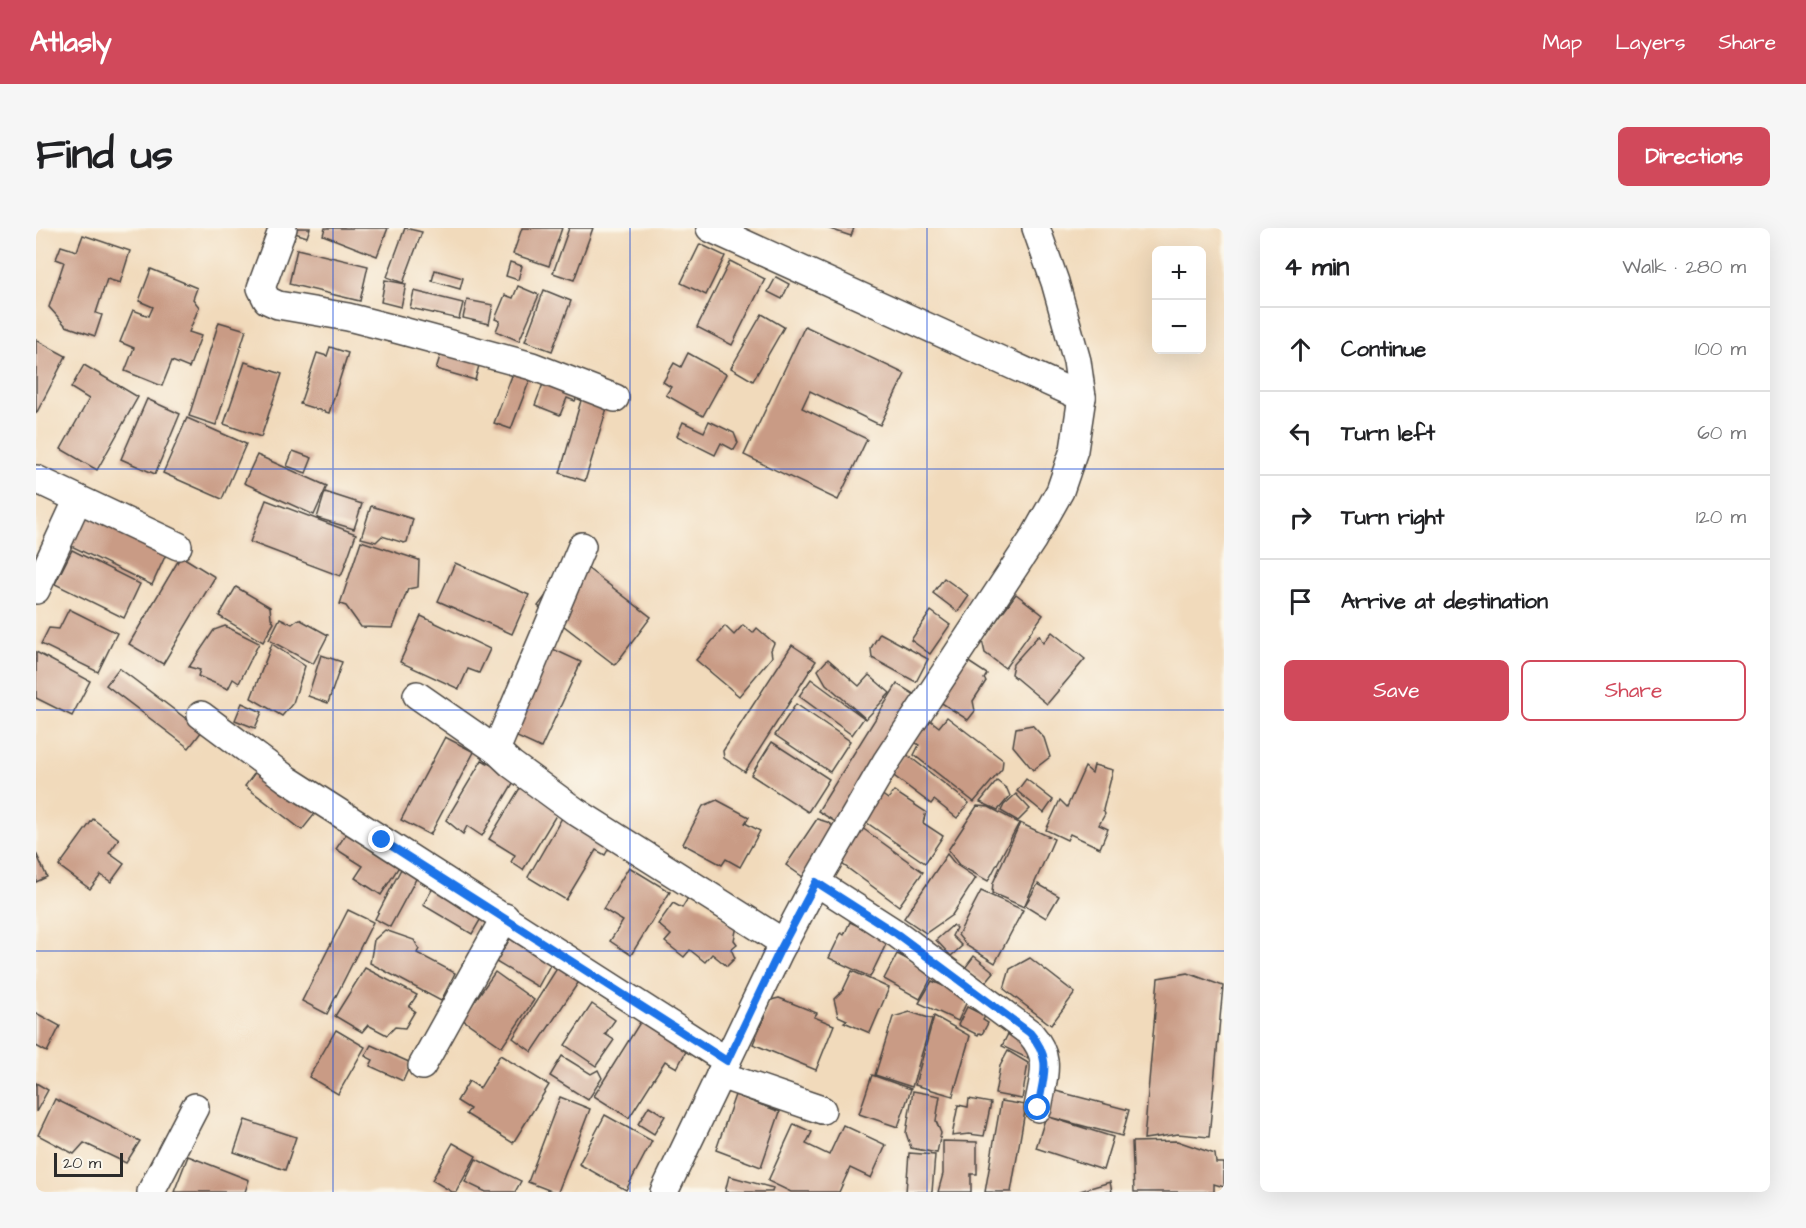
<!DOCTYPE html>
<meta charset="utf-8">
<style>
:root{--surface:#fff;--page:#f6f6f6;--text:#202124;--muted:#757577;--line:#e0e0e0;--accent:#d1495b}
body{margin:0;font-family:"Architects Daughter",sans-serif;background:var(--page);color:var(--text)}
.controls{position:absolute;right:18px;top:18px;display:grid;overflow:hidden;border-radius:9px;box-shadow:0 6px 24px #0002}
.controls button{width:54px;height:54px;display:grid;place-items:center;padding:0;border:0;border-bottom:2px solid var(--line);background:var(--surface);color:var(--text);font:30px sans-serif}
.scale{position:absolute;left:18px;bottom:15px;width:69px;box-sizing:border-box;padding-left:6px;border:3px solid #2b2b2b;border-top:0;font-size:16px;line-height:21px;white-space:nowrap;color:#2b2b2b;-webkit-text-stroke:4px #fbf7ec;paint-order:stroke}
.stop{position:absolute;width:18px;height:18px;margin:-14px;border:4px solid #1a73e8;border-radius:50%;background:#fff}
.stop.end{background:#1a73e8;border-color:#fff;box-shadow:0 2px 6px #0008}
.list{margin:0;padding:0;list-style:none}
h2{display:flex;justify-content:space-between;align-items:center;height:78px;margin:0;padding:0 24px;font-size:26px}
h2 small{font-size:20px;font-weight:400;color:var(--muted)}
.list li{display:grid;grid-template-columns:39px 1fr auto;gap:18px;align-items:center;box-sizing:border-box;height:84px;padding:0 24px;border-top:2px solid var(--line)}
.list b{display:block;font-size:22px;white-space:nowrap}
.list em{font-size:20px;font-style:normal;color:var(--muted)}
.actions{display:flex;gap:12px;padding:18px 24px}
.actions a{flex:1;padding:14px 0;border:2px solid var(--accent);border-radius:9px;text-align:center;font-size:21px;color:var(--accent)}
.actions .main{background:var(--accent);color:#fff}
.icon{flex:none;width:33px;height:33px;fill:none;stroke:currentColor;stroke-width:2;stroke-linecap:round;stroke-linejoin:round}
.map{position:relative;flex:none;width:1188px;height:964px;overflow:hidden;border-radius:9px}
header{display:flex;align-items:center;gap:36px;box-sizing:border-box;height:84px;padding:0 30px;background:var(--accent);color:#fff}
header strong{font-size:28px}
nav{display:flex;gap:33px;margin-inline-start:auto;font-size:21px}
.intro{display:flex;align-items:center;justify-content:space-between;box-sizing:border-box;height:144px;padding:0 36px}
h1{margin:0;font-size:42px}
.button{padding:15px 27px;border-radius:9px;background:var(--accent);color:#fff;font-size:21px;font-weight:700}
main{display:flex;gap:36px;padding:0 36px}
aside{flex:1;background:var(--surface);border-radius:9px;box-shadow:0 6px 24px #0002}
.map>svg:first-child{display:block}
.building{fill:#c99b85}
.lines{fill:none;stroke-linecap:round;stroke-linejoin:round}
.street-casing{stroke:#494541;stroke-width:30}
.street{stroke:#fff;stroke-width:27}
.route{stroke:#1a73e8;stroke-width:8}
.grid{fill:none;stroke:#1d4ed8;stroke-width:1.5;stroke-opacity:0.55}
</style>
<header>
<strong>Atlasly</strong>
<nav><a>Map</a><a>Layers</a><a>Share</a></nav>
</header>
<div class="intro"><h1>Find us</h1><a class="button">Directions</a></div>
<main>
<div class="map">
<svg width="1188" height="964" viewBox="0 0 1188 964">
<rect width="100%" height="100%" fill="#fbf7ec"/>
<filter id="ink" filterUnits="userSpaceOnUse"><feTurbulence type="fractalNoise" baseFrequency=".0167" numOctaves="2"/><feDisplacementMap in="SourceGraphic" scale="12" xChannelSelector="R" yChannelSelector="G"/><feConvolveMatrix kernelMatrix="1 2 1 2 8 2 1 2 1" color-interpolation-filters="sRGB"/></filter>
<filter id="wash" filterUnits="userSpaceOnUse"><feTurbulence type="fractalNoise" baseFrequency=".008" numOctaves="4" result="noise"/><feDisplacementMap in="SourceGraphic" scale="24" xChannelSelector="R" yChannelSelector="G"/><feGaussianBlur stdDeviation="1.35" result="paint"/><feColorMatrix in="noise" values="0 0 0 0 0 0 0 0 0 0 0 0 0 0 0 0 0 1.4 0 .05"/><feComposite in="paint" operator="in"/></filter>
<g filter="url(#wash)">
<rect width="100%" height="100%" fill="#f1dabb"/>
<g id="blocks">
<g class="building">
<polygon points="254,0 274,0 271,9 253,3"/>
<polygon points="289,0 352,0 341,28 287,7"/>
<polygon points="369,0 386,4 367,55 351,49"/>
<polygon points="486,0 526,0 513,38 477,26"/>
<polygon points="533,0 557,0 538,52 517,45"/>
<polygon points="791,0 818,0 815,8"/>
<polygon points="47,7 94,23 84,55 71,51 60,85 66,87 59,108 30,98 13,79 28,34 20,31 25,18 41,23"/>
<polygon points="664,16 689,28 670,67 645,55"/>
<polygon points="261,21 332,38 324,73 253,56"/>
<polygon points="694,33 729,51 696,117 661,99"/>
<polygon points="474,34 486,38 482,52 470,48"/>
<polygon points="115,41 161,60 157,71 163,79 153,104 165,108 153,140 136,133 126,158 89,143 98,120 84,114 97,82 113,88 117,79 103,73"/>
<polygon points="399,42 427,50 424,61 396,53"/>
<polygon points="740,49 753,56 746,71 732,64"/>
<polygon points="349,52 370,56 365,79 345,74"/>
<polygon points="482,58 503,67 483,113 460,103 464,93 459,91 469,67 477,70"/>
<polygon points="508,62 535,73 516,123 489,113"/>
<polygon points="378,63 427,75 423,91 374,80"/>
<polygon points="431,72 457,77 453,96 427,90"/>
<polygon points="726,86 748,99 717,153 695,140"/>
<polygon points="183,94 210,102 180,197 153,188"/>
<polygon points="769,98 869,146 844,197 774,163 766,180 831,211 802,272 708,227"/>
<polygon points="0,112 30,128 0,186"/>
<polygon points="294,119 312,125 293,185 264,176 281,125 291,128"/>
<polygon points="406,122 444,134 439,152 400,141"/>
<polygon points="652,125 690,146 667,188 630,167 635,159 627,154 638,135 645,139"/>
<polygon points="209,134 246,146 225,209 188,196"/>
<polygon points="48,137 102,169 61,242 25,221 53,171 35,160"/>
<polygon points="479,140 496,146 475,201 458,195"/>
<polygon points="510,148 544,161 539,173 531,170 524,187 499,177"/>
<polygon points="546,169 572,177 549,253 524,245"/>
<polygon points="111,171 144,186 119,246 85,231"/>
<polygon points="151,190 210,216 186,271 127,245"/>
<polygon points="673,193 698,205 702,215 698,222 685,215 679,227 641,208 647,194 668,204"/>
<polygon points="257,223 276,230 270,245 251,238"/>
<polygon points="221,227 291,258 278,287 208,255"/>
<polygon points="289,264 326,276 318,301 281,290"/>
<polygon points="230,272 320,306 306,346 304,348 214,314"/>
<polygon points="335,278 377,291 371,314 368,315 346,308 340,314 325,310"/>
<polygon points="47,283 131,324 116,357 31,316"/>
<polygon points="325,313 383,332 382,359 372,361 357,400 325,399 310,378 304,376"/>
<polygon points="36,322 104,356 88,390 19,356"/>
<polygon points="145,328 179,349 127,436 93,416"/>
<polygon points="538,330 615,389 579,437 502,378"/>
<polygon points="419,335 493,367 476,406 402,373"/>
<polygon points="908,350 933,368 922,384 897,365"/>
<polygon points="200,359 234,379 235,390 238,395 227,414 183,388"/>
<polygon points="980,366 1007,387 969,440 949,425 946,412"/>
<polygon points="33,381 81,405 62,444 5,416 13,400 23,401"/>
<polygon points="895,383 914,397 894,426 875,412"/>
<polygon points="385,388 454,421 443,445 432,441 423,461 364,434"/>
<polygon points="244,390 256,396 263,391 292,407 277,436 233,412"/>
<polygon points="707,397 717,405 721,400 738,415 735,422 736,429 703,468 660,432 689,398 698,407"/>
<polygon points="189,398 223,415 203,455 197,451 192,461 162,448 164,442 153,439 178,402"/>
<polygon points="1016,404 1049,431 1011,476 975,446 977,436 1003,407 1007,415"/>
<polygon points="844,405 892,431 880,454 836,430 835,420"/>
<polygon points="504,415 545,434 505,520 464,501"/>
<polygon points="236,416 269,438 257,475 246,488 215,470"/>
<polygon points="756,417 780,433 709,544 688,530 687,523"/>
<polygon points="0,424 54,453 36,488 0,470"/>
<polygon points="285,427 306,434 292,475 272,468"/>
<polygon points="792,431 823,458 833,447 854,465 830,491 790,456 782,442"/>
<polygon points="928,431 951,446 948,451 950,453 937,473 939,483 932,492 901,472"/>
<polygon points="83,440 166,503 153,520 70,457"/>
<polygon points="775,451 828,490 816,507 763,468"/>
<polygon points="861,456 881,468 801,595 782,583"/>
<polygon points="206,475 226,484 219,500 199,492"/>
<polygon points="760,476 814,513 794,544 739,507"/>
<polygon points="911,489 967,532 966,541 938,574 878,527 883,517 877,513 894,492 903,499"/>
<polygon points="996,497 1008,510 1014,529 997,542 977,518 980,500"/>
<polygon points="409,509 438,524 394,607 365,592"/>
<polygon points="736,514 793,551 772,584 715,547"/>
<polygon points="869,525 933,575 921,590 898,572 895,576 854,545"/>
<polygon points="446,532 480,550 446,608 431,598 427,606 410,592"/>
<polygon points="1058,537 1077,542 1067,582 1069,586 1063,597 1072,601 1064,620 1034,606 1031,612 1010,602 1024,572 1031,579 1049,539 1056,545"/>
<polygon points="224,538 282,582 266,602 209,558"/>
<polygon points="990,551 1017,572 1008,585 981,563"/>
<polygon points="961,553 971,561 974,568 962,582 944,574"/>
<polygon points="487,555 525,579 487,642 475,634 479,627 453,611"/>
<polygon points="841,563 852,571 858,563 890,584 887,595 907,608 889,635 824,590"/>
<polygon points="980,566 994,581 982,593 965,583 968,577"/>
<polygon points="681,572 713,589 709,595 724,603 704,639 690,631 686,637 647,616 667,578"/>
<polygon points="941,578 953,579 983,595 952,653 923,637 912,622"/>
<polygon points="530,583 578,611 569,627 560,622 530,672 492,649"/>
<polygon points="57,591 83,611 73,625 88,636 75,654 65,647 54,661 23,638"/>
<polygon points="781,591 791,594 798,599 767,649 750,637"/>
<polygon points="984,595 1018,611 988,679 956,665 957,655"/>
<polygon points="822,597 887,644 863,678 798,630"/>
<polygon points="312,603 364,637 345,667 319,650 327,638 300,621"/>
<polygon points="0,625 11,649 0,654"/>
<polygon points="911,626 919,636 940,650 916,687 890,705 868,690"/>
<polygon points="593,639 634,664 595,727 574,713 587,693 567,681"/>
<polygon points="365,641 381,649 354,699 339,691"/>
<polygon points="1002,656 1023,668 1010,690 989,677"/>
<polygon points="398,658 447,687 436,706 387,677"/>
<polygon points="945,663 987,682 959,735 931,718 922,707"/>
<polygon points="652,670 701,698 698,712 701,716 695,721 699,730 691,738 676,726 669,734 654,722 648,729 629,714 635,707 622,696 637,675 646,680"/>
<polygon points="312,682 337,694 291,786 266,773"/>
<polygon points="814,694 852,712 834,749 793,730 805,705 808,707"/>
<polygon points="917,697 920,700 916,708 926,718 915,728 900,712"/>
<polygon points="349,702 378,712 383,721 381,725 419,745 405,773 334,735 338,712"/>
<polygon points="478,704 519,728 502,759 460,734"/>
<polygon points="861,726 898,745 884,771 848,751"/>
<polygon points="938,728 958,744 949,755 929,740"/>
<polygon points="994,730 1039,765 1015,797 968,761 974,741"/>
<polygon points="525,734 546,749 496,824 477,810"/>
<polygon points="329,740 381,767 373,779 379,783 369,800 359,799 351,807 332,797 326,804 299,788"/>
<polygon points="816,743 853,760 834,805 808,794 811,792 802,788 798,771 807,762"/>
<polygon points="459,744 498,772 466,819 426,791"/>
<polygon points="1152,745 1187,758 1173,909 1142,906 1108,911 1122,750"/>
<polygon points="896,753 933,769 922,793 883,775"/>
<polygon points="743,770 781,785 778,789 798,797 780,842 717,816 735,772"/>
<polygon points="556,776 579,792 569,806 578,812 560,838 529,817"/>
<polygon points="931,779 949,788 947,792 952,795 946,806 943,805 942,807 922,797"/>
<polygon points="874,784 896,791 876,859 839,847 857,789"/>
<polygon points="0,785 24,798 11,824 0,818"/>
<polygon points="608,788 654,816 641,840 629,833 593,890 558,868"/>
<polygon points="898,788 934,808 917,868 879,857"/>
<polygon points="300,802 329,819 302,866 273,849"/>
<polygon points="974,802 999,815 991,830 966,818"/>
<polygon points="335,817 375,835 367,853 334,838 337,832 329,828"/>
<polygon points="972,823 992,835 986,871 959,866 964,838"/>
<polygon points="464,827 513,857 477,915 430,886 434,881 421,873 433,853 444,860"/>
<polygon points="526,828 555,846 562,842 566,850 552,872 514,848"/>
<polygon points="836,847 875,861 862,899 823,886"/>
<polygon points="0,855 12,862 0,884"/>
<polygon points="1012,861 1093,882 1086,908 1013,889 1077,909 1067,942 1000,920 1010,888"/>
<polygon points="877,863 904,868 900,893 905,905 901,925 875,920 870,905"/>
<polygon points="699,867 744,884 725,939 680,922"/>
<polygon points="524,869 554,881 522,964 518,964 492,954"/>
<polygon points="19,871 104,913 90,935 48,915 38,926 2,907"/>
<polygon points="933,871 955,875 948,908 933,906 916,908 922,877 932,879"/>
<polygon points="965,873 990,877 975,964 949,964"/>
<polygon points="613,878 629,888 618,906 602,896"/>
<polygon points="569,887 616,913 590,962 543,936"/>
<polygon points="209,892 260,909 249,942 198,924"/>
<polygon points="758,896 776,904 770,916 793,927 807,897 850,917 835,950 814,940 803,964 755,964 732,953"/>
<polygon points="907,913 941,914 941,946 935,946 935,964 902,964 907,946"/>
<polygon points="1141,913 1179,926 1180,935 1188,935 1188,959 1178,956 1178,964 1098,964 1096,914"/>
<polygon points="417,915 440,928 420,964 416,964 396,952"/>
<polygon points="873,925 899,927 896,964 870,964"/>
<polygon points="152,928 213,952 209,964 138,964"/>
<polygon points="440,931 485,953 479,964 450,964 429,954"/>
<polygon points="693,948 737,960 736,964 689,964"/>
<polygon points="1074,954 1076,964 1044,964 1044,963"/>
</g>
</g>
</g>
<g filter="url(#ink)">
<use href="#blocks" fill-opacity="0" stroke="#494541" stroke-width="1.5"/>
<g class="lines">
<defs>
<g id="street">
<polyline points="247,0 225,60 231,72 242,77 312,89 363,102 496,138 579,170"/>
<polyline points="674,0 1046,169"/>
<polyline points="0,251 142,318"/>
<polyline points="546,318 460,522 475,536 539,583 748,715"/>
<polyline points="0,362 42,271"/>
<polyline points="381,467 460,522"/>
<polyline points="165,487 252,552 691,833"/>
<path d="M 780,654 L 861,706 L 994,805 C 1017,831 1007,849 1002,880"/>
<polyline points="386,838 469,689"/>
<polyline points="684,847 786,882"/>
<polyline points="115,964 159,879"/>
<polyline points="628,964 743,724 780,654 850,534 997,311 1024,263 1038,222 1046,169 1041,133 1019,54 1000,0"/>
</g>
</defs>
<use href="#street" class="street-casing"/>
<use href="#street" class="street"/>
</g>
</g>
<g class="lines" filter="url(#ink)">
<path class="route" d="M 346,612 L 691,833 L 743,724 L 780,654 L 861,706 L 994,805 C 1017,831 1007,849 1002,880"/>
</g>
<path class="grid" d="M 297,0 L 297,964M 594,0 L 594,964M 891,0 L 891,964M 0,241 L 1188,241M 0,482 L 1188,482M 0,723 L 1188,723"/>
</svg>
<div class="controls">
<button>+</button>
<button>−</button>
</div>
<div class="scale">20 m</div>
<div class="stop" style="left:1002px;top:880px"></div>
<div class="stop end" style="left:346px;top:612px"></div>
</div>
<aside>
<h2>4 min<small>Walk · 280 m</small></h2>
<ul class="list">
<li><svg class="icon" aria-label="ahead" viewBox="0 0 24 24"><path d="M12 20V5M6 11l6-6 6 6"/></svg><div><b>Continue</b></div><em>100 m</em></li>
<li><svg class="icon" aria-label="left" viewBox="0 0 24 24"><path d="M17 20v-9H6M10 6l-5 5 5 5"/></svg><div><b>Turn left</b></div><em>60 m</em></li>
<li><svg class="icon" aria-label="right" viewBox="0 0 24 24"><path d="M7 20v-9h11M14 6l5 5-5 5"/></svg><div><b>Turn right</b></div><em>120 m</em></li>
<li><svg class="icon" aria-label="arrive" viewBox="0 0 24 24"><path d="M6 21V4h12l-3 4 3 4H6"/></svg><div><b>Arrive at destination</b></div></li>
</ul>
<div class="actions"><a class="main">Save</a><a>Share</a></div>
</aside>
</main>
